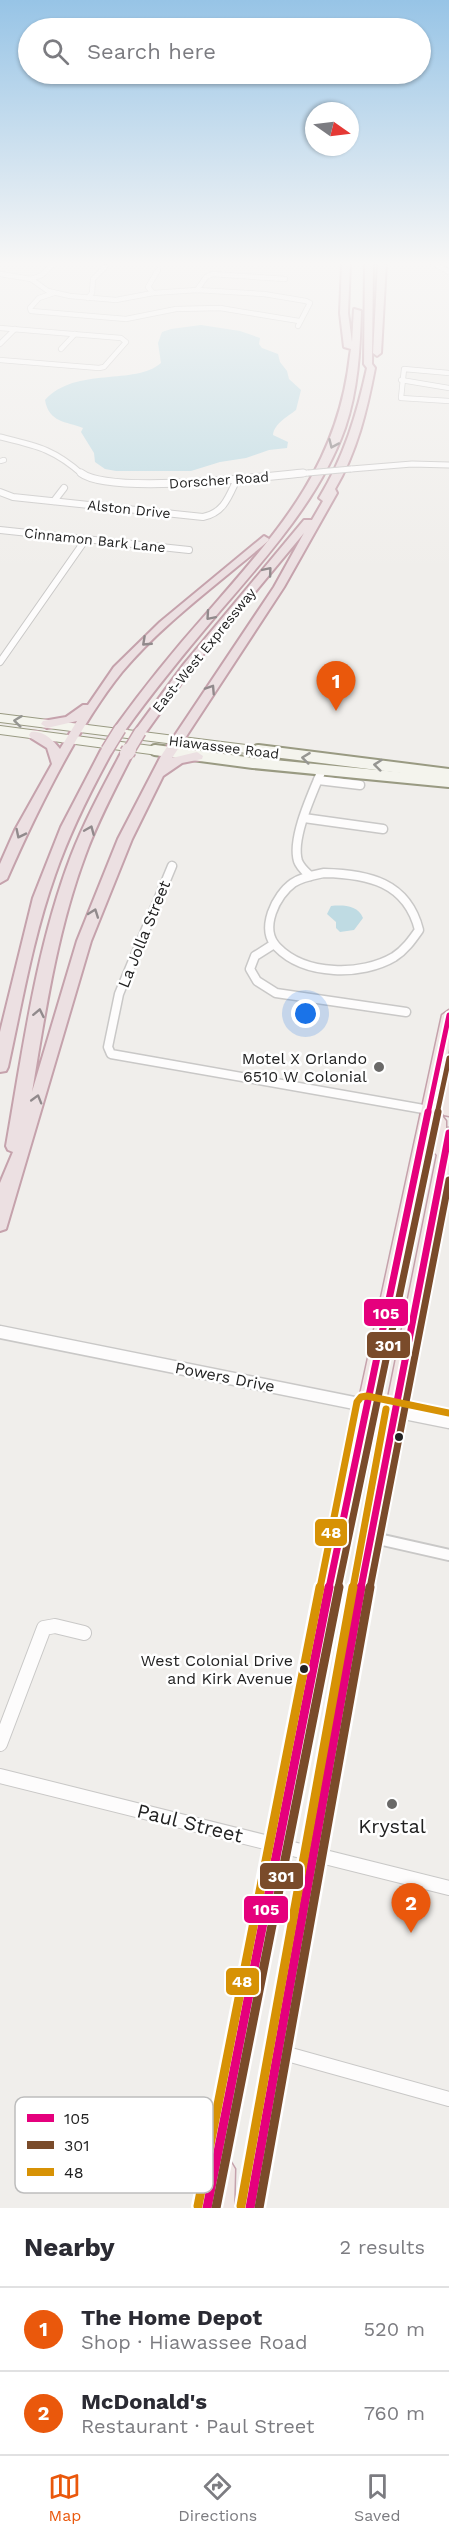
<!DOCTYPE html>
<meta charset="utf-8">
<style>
:root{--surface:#fff;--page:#f2f2f3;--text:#2b2b33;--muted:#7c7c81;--line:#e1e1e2;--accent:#ea580c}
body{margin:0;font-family:"Work Sans",sans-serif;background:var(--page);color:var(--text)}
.compass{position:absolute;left:305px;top:102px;width:54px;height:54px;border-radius:50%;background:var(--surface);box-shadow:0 2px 4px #0004;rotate:104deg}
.you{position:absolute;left:306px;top:1014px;width:21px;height:21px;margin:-15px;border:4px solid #fff;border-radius:50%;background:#1a73e8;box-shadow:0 0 0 9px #1a73e833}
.badge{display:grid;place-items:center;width:39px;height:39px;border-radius:50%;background:var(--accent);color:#fff;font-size:20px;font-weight:700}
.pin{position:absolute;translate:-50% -50px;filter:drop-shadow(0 2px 3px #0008)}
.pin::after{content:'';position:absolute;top:32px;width:21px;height:18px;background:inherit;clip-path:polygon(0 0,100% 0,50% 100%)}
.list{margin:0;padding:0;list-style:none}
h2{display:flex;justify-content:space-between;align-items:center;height:78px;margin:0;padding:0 24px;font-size:26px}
h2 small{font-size:20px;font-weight:400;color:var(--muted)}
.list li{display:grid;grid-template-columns:39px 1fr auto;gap:18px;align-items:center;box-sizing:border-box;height:84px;padding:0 24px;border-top:2px solid var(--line)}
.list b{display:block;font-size:22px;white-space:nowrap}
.list p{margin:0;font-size:20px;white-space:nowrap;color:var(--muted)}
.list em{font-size:20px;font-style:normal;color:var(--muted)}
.icon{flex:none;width:33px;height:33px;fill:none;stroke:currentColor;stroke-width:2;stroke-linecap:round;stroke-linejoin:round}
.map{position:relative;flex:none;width:449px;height:2208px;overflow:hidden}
.search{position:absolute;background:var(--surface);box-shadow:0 2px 4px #0004;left:18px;right:18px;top:18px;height:66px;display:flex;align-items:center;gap:15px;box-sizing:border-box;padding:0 21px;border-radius:33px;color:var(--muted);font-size:22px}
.sheet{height:246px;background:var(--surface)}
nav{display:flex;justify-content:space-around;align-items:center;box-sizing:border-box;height:84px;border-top:2px solid var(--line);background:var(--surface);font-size:16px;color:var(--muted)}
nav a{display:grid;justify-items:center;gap:3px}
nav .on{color:var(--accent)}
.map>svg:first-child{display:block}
.water{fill:#bfdbe3}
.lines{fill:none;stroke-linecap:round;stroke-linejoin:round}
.minor-far4-casing{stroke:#c9c8c7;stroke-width:6}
.minor-far3-casing{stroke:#c9c8c7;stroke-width:8}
.minor-far2-casing{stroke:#c9c8c7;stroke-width:11}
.minor-far1-casing{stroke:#c9c8c7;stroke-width:14}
.minor-casing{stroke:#c9c8c7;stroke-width:16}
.tertiary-far2-casing{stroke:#c9c8c7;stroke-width:7}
.tertiary-far1-casing{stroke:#c9c8c7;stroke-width:9}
.tertiary-casing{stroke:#c9c8c7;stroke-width:15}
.secondary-far1-casing{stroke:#999a82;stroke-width:10}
.secondary-casing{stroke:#999a82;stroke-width:14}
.trunk-casing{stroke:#c5a2ac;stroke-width:3}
.motorway-casing{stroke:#c5a2ac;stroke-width:4}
.minor-far4{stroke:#fdfcfc;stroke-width:4.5}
.minor-far3{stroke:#fdfcfc;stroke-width:6}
.minor-far2{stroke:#fdfcfc;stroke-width:8}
.minor-far1{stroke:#fdfcfc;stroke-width:10}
.minor{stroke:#fdfcfc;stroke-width:14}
.tertiary-far2{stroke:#fdfcfc;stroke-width:5}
.tertiary-far1{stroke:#fdfcfc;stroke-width:7}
.tertiary{stroke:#fdfcfc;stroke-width:12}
.secondary-far1{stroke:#f4f4ed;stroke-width:8}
.secondary{stroke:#f4f4ed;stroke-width:10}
.trunk{fill:#f0e6e4;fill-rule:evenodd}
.motorway{fill:#ece0e2;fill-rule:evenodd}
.tertiary-bridge-casing{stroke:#c9c8c7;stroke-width:7;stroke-linecap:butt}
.motorway-bridge-far1-casing{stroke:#c5a2ac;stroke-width:14;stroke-linecap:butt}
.motorway-bridge-casing{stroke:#c5a2ac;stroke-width:17;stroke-linecap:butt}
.tertiary-bridge{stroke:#fdfcfc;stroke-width:5}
.motorway-bridge-far1{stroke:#ece0e2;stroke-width:11}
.motorway-bridge{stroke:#ece0e2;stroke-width:14}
.bus-1-far2-casing{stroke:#fff;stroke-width:9}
.bus-1-far1-casing{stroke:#fff;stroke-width:11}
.bus-1-casing{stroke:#fff;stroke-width:14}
.bus-2-far2-casing{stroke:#fff;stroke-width:9}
.bus-2-far1-casing{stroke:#fff;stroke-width:11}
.bus-2-casing{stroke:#fff;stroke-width:14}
.bus-3-far1-casing{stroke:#fff;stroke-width:11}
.bus-3-casing{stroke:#fff;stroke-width:14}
.bus-1-far2{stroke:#e5007d;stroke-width:5}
.bus-1-far1{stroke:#e5007d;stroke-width:7}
.bus-1{stroke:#e5007d;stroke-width:9}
.bus-2-far2{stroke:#7a4b2a;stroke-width:5}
.bus-2-far1{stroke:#7a4b2a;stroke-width:7}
.bus-2{stroke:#7a4b2a;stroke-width:9}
.bus-3-far1{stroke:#d79205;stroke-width:7}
.bus-3{stroke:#d79205;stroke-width:9}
.oneway{stroke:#918a8c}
.oneway2{stroke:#969692}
.poi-dot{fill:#6a6968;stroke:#fff;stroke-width:2}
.bus-dot{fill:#222;stroke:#fff;stroke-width:2}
.labels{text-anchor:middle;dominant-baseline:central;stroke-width:5;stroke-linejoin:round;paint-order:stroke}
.far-street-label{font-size:14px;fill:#222;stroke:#fff}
.street-label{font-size:16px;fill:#222;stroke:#fff}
.poi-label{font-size:16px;fill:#222;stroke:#fff;text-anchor:end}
.near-bus-label{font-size:16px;fill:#222;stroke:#fff;text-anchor:end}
.near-street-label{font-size:20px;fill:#222;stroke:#fff}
.near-poi-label{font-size:20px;fill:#222;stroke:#fff}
.key{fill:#fff;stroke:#bdbdbd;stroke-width:1.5}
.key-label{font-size:16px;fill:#222}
.line-badge{stroke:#fff;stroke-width:2}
.badge-label{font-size:16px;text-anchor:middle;font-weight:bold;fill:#fff}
</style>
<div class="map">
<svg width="449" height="2208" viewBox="0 0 449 2208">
<rect width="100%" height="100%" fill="#f0eeeb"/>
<g class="water">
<path d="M 201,325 L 240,331 L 260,338 L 259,344 L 262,348 L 278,354 L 280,362 L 287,371 L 289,379 L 301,390 L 296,410 C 287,417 274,424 273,435 L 288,442 L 287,448 L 269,450 L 246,458 L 220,462 L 191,471 L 116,471 L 105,469 L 95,462 L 94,453 L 81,432 L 83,428 C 66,421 49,423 45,400 C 76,366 135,386 161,363 L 158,343 L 162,332 L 171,329 Z"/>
<path d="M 331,906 C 343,905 358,905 363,918 L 354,930 L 340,932 L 336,928 L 336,922 L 327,914 Z"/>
</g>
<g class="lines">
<defs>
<g id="minor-far4">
<polyline points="433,263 449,272"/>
<polyline points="0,274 31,279 48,291 70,296 116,300 153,293 197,290 264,294 306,301 310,303 298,326"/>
<polyline points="31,279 42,275 51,266 50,263"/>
<polyline points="197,290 206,277 212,274 285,279"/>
<polyline points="54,293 39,298 30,308 31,311 126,319 176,309 220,308 299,321"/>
<polyline points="153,293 148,287 158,270"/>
<polyline points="88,298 92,293 93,279 105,267"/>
<polyline points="0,328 121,338 126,342 104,367 99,368 0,360"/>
<polyline points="0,344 15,329"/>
<polyline points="61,349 75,334"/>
<polyline points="449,373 404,369 401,398 449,401"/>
<polyline points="401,380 449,388"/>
<polyline points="0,461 4,460"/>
</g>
<g id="minor-far3">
<path d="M 0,492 L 13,497 L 203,517 C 224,513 229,496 237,479"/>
<polyline points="54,501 64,488"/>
<polyline points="0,530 189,550"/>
<polyline points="0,662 86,539"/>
</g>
<g id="minor-far2">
<polyline points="318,780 360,785"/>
<polyline points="304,818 383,829"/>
<polyline points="172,866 119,994 108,1047 111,1054 429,1110"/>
<path d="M 324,873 C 368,874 407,882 419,930 C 412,940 405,950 394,957 C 362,976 305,976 277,947 C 259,929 276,895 293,883 C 302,877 314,875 324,873 Z"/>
<path d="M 310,876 C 306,872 300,867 298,861 C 291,838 313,792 322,770"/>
<polyline points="274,944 255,956 250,969 257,981 276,993 406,1012"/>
</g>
<polyline id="minor-far1" points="370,1537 449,1555"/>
<g id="minor">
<polyline points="0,1744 44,1628 55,1626 84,1633"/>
<polyline points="0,1776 449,1888"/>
<polyline points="280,2052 449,2099"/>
</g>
<g id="tertiary-far2">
<path d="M 0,437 C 37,446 54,449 83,475"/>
<polyline points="351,469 412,464 449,465"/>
<polyline points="285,475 308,473"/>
</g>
<path id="tertiary-far1" d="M 81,473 C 110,495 261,477 303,473"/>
<polyline id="tertiary" points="0,1332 449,1422"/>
<g id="secondary-far1">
<polyline points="0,718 270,752"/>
<polyline points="0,730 166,752"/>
</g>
<g id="secondary">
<polyline points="155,750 253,763 449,782"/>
<polyline points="258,750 449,774"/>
</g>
<polygon id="trunk" points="449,1010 449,1049 444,1074 449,1077 449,1116 444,1115 437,1106 437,1109 446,1121 446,1128 449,1128 449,1173 380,1537 263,2208 237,2208 360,1537 437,1155 432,1150 431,1135 354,1506 229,2159 235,2169 234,2208 194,2208 336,1506 442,1015"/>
<g id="motorway">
<path d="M 342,263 L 350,263 L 348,313 L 352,342 L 354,309 L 361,311 C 360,350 358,390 345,428 C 320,498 268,555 220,611 C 187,650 154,690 124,732 L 116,732 L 114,729 L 116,726 C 144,687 175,649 207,613 C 278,531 338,467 350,355 L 351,349 L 344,347 L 340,313 Z"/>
<path d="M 365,263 L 373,263 L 372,364 L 375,368 C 367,410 357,452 335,489 L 337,493 L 284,587 L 172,758 L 197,752 L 203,756 L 202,759 L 182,763 L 163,776 L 132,839 L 91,941 L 6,1229 L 0,1231 L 0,1183 L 13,1152 L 8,1150 L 6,1146 C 23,1049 36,948 71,856 C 85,820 103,787 121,753 L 127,749 L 131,750 L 133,753 C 116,787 98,820 85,856 C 57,931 45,1013 32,1092 L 77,941 L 118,839 L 161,756 L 274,587 L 304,533 L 192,668 L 144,735 L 140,736 L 134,732 L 184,664 L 304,520 L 312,520 L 323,501 L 319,498 C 344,457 357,414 367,368 L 364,364 Z"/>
<polygon points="378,263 386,263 381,353 377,356 373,353"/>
<path d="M 264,536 L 269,539 L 268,541 C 219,583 163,623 122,672 C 77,728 36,813 7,879 L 0,883 L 0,864 L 15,830 L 52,764 L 47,748 L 31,738 L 29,735 L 31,732 C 43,730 53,740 60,749 L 77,721 L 47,728 L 41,724 L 43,721 L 66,717 L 83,705 L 88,705 L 114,667 L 160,622 Z"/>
<path d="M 107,746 L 113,750 C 91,790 70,832 55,875 C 33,937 22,1003 8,1067 L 6,1071 L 0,1072 L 0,1032 L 33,898 L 61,827 L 101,750 Z"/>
</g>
</defs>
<use href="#minor-far4" class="minor-far4-casing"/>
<use href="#minor-far3" class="minor-far3-casing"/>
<use href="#minor-far2" class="minor-far2-casing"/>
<use href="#minor-far1" class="minor-far1-casing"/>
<use href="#minor" class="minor-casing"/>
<use href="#tertiary-far2" class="tertiary-far2-casing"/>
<use href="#tertiary-far1" class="tertiary-far1-casing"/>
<use href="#tertiary" class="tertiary-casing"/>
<use href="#secondary-far1" class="secondary-far1-casing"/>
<use href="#secondary" class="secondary-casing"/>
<use href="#trunk" class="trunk-casing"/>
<use href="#motorway" class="motorway-casing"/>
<use href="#minor-far4" class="minor-far4"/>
<use href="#minor-far3" class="minor-far3"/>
<use href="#minor-far2" class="minor-far2"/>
<use href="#minor-far1" class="minor-far1"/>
<use href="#minor" class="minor"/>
<use href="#tertiary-far2" class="tertiary-far2"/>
<use href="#tertiary-far1" class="tertiary-far1"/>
<use href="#tertiary" class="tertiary"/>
<use href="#secondary-far1" class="secondary-far1"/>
<use href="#secondary" class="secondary"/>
<use href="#trunk" class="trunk"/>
<use href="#motorway" class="motorway"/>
<defs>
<polyline id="tertiary-bridge" points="308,473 351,469"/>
<g id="motorway-bridge-far1">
<polyline points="107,750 120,729"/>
<polyline points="128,752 140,732"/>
</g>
<polyline id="motorway-bridge" points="127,753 129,750"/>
</defs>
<use href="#tertiary-bridge" class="tertiary-bridge-casing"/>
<use href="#motorway-bridge-far1" class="motorway-bridge-far1-casing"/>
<use href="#motorway-bridge" class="motorway-bridge-casing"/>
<use href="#tertiary-bridge" class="tertiary-bridge"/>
<use href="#motorway-bridge-far1" class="motorway-bridge-far1"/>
<use href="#motorway-bridge" class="motorway-bridge"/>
<defs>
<polyline id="bus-1-far2" points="428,1114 449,1015"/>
<g id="bus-1-far1">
<polyline points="329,1588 428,1112"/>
<polyline points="361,1588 449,1133"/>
</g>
<g id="bus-1">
<polyline points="207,2208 329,1587"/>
<polyline points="250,2208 361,1587"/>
</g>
<polyline id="bus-2-far2" points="437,1114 449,1058"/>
<g id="bus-2-far1">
<polyline points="338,1588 438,1112"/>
<polyline points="370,1588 449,1180"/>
</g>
<g id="bus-2">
<polyline points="216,2208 339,1587"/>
<polyline points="259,2208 370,1587"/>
</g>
<g id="bus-3-far1">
<polyline points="320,1588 357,1402 361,1397 367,1396 449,1413"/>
<polyline points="353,1588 386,1409"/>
</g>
<g id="bus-3">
<polyline points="198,2206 320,1587"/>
<polyline points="241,2206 353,1587"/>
</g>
</defs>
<use href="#bus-1-far2" class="bus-1-far2-casing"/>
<use href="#bus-1-far1" class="bus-1-far1-casing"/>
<use href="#bus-1" class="bus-1-casing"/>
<use href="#bus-2-far2" class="bus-2-far2-casing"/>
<use href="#bus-2-far1" class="bus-2-far1-casing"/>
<use href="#bus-2" class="bus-2-casing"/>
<use href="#bus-3-far1" class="bus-3-far1-casing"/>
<use href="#bus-3" class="bus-3-casing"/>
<use href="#bus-1-far2" class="bus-1-far2"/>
<use href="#bus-1-far1" class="bus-1-far1"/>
<use href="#bus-1" class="bus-1"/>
<use href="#bus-2-far2" class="bus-2-far2"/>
<use href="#bus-2-far1" class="bus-2-far1"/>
<use href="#bus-2" class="bus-2"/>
<use href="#bus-3-far1" class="bus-3-far1"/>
<use href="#bus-3" class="bus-3"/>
</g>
<defs><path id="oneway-chevron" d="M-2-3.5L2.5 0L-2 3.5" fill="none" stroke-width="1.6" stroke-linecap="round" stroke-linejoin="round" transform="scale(1.5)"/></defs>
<g class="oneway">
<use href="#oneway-chevron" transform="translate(333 444) rotate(114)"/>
<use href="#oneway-chevron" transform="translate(268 571) rotate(-50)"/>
<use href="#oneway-chevron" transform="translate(210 616) rotate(131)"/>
<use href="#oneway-chevron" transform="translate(146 642) rotate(137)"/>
<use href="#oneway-chevron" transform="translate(211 689) rotate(-57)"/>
<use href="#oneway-chevron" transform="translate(90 830) rotate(-67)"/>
<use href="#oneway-chevron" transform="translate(20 834) rotate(116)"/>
<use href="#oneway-chevron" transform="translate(94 913) rotate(-70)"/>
<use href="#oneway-chevron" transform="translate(39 1013) rotate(-78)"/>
<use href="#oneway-chevron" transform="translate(37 1099) rotate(-74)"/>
</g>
<g class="oneway2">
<use href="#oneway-chevron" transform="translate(18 721) rotate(-173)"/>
<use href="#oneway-chevron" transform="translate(306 758) rotate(-173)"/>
<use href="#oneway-chevron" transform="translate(378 765) rotate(-174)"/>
</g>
<linearGradient id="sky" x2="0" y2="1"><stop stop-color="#97c4e6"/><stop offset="0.46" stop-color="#f8f7f6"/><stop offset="1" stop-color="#f8f7f6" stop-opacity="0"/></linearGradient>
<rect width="449" height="572" fill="url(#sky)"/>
<g class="poi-dot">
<circle cx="379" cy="1067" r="6"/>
<circle cx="392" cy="1804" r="6"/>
</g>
<g class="bus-dot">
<circle cx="399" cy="1437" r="5"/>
<circle cx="304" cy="1669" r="5"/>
</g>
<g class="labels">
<g class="far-street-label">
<text transform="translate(219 480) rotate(-4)">Dorscher Road</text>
<text transform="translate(129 509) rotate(6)">Alston Drive</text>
<text transform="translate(95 540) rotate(6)">Cinnamon Bark Lane</text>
<text transform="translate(204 650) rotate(-51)">East-West Expressway</text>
<text transform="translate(224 747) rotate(7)">Hiawassee Road</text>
</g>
<g class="street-label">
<text transform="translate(144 934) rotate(-68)">La Jolla Street</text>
<text transform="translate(225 1377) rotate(11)">Powers Drive</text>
</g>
<g class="poi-label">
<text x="367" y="1058">Motel X Orlando<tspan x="367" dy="18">6510 W Colonial</tspan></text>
</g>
<g class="near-bus-label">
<text x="293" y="1660">West Colonial Drive<tspan x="293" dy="18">and Kirk Avenue</tspan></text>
</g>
<g class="near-street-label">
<text transform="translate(190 1823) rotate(14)">Paul Street</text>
</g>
<g class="near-poi-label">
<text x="392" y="1826">Krystal</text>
</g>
</g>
<rect x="15" y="2097" width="198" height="96" rx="9" class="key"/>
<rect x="27" y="2114" width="27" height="8" fill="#e5007d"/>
<rect x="27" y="2141" width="27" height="8" fill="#7a4b2a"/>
<rect x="27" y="2168" width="27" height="8" fill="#d79205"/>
<g class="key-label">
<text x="64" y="2124">105</text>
<text x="64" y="2151">301</text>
<text x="64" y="2178">48</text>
</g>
<g class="line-badge">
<rect x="363" y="1298" width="46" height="29" rx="6" fill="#e5007d"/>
<rect x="366" y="1331" width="45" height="28" rx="6" fill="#7a4b2a"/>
<rect x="314" y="1518" width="34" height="29" rx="6" fill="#d79205"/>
<rect x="259" y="1862" width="45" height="28" rx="6" fill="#7a4b2a"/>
<rect x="243" y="1895" width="46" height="29" rx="6" fill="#e5007d"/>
<rect x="225" y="1967" width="35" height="29" rx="6" fill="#d79205"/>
</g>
<g class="badge-label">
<text x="386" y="1319">105</text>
<text x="388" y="1351">301</text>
<text x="331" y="1538">48</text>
<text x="281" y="1882">301</text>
<text x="266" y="1915">105</text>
<text x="242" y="1987">48</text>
</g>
</svg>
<svg class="compass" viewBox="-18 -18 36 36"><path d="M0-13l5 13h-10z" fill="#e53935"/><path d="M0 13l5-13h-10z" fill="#7c7c81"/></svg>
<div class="you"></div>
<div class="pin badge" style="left:336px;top:711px">1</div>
<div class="pin badge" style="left:411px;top:1933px">2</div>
<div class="search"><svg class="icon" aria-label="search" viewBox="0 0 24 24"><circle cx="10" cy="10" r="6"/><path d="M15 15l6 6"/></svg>Search here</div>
</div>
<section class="sheet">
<h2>Nearby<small>2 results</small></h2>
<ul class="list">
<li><span class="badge">1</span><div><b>The Home Depot</b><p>Shop · Hiawassee Road</p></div><em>520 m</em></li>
<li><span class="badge">2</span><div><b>McDonald's</b><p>Restaurant · Paul Street</p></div><em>760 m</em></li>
</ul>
</section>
<nav>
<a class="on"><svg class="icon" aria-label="map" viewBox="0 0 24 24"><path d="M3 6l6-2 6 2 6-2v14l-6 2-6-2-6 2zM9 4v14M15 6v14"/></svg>Map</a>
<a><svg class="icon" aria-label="directions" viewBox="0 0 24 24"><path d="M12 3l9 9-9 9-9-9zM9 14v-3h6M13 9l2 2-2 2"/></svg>Directions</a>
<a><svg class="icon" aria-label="saved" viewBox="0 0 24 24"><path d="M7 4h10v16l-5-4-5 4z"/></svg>Saved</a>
</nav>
